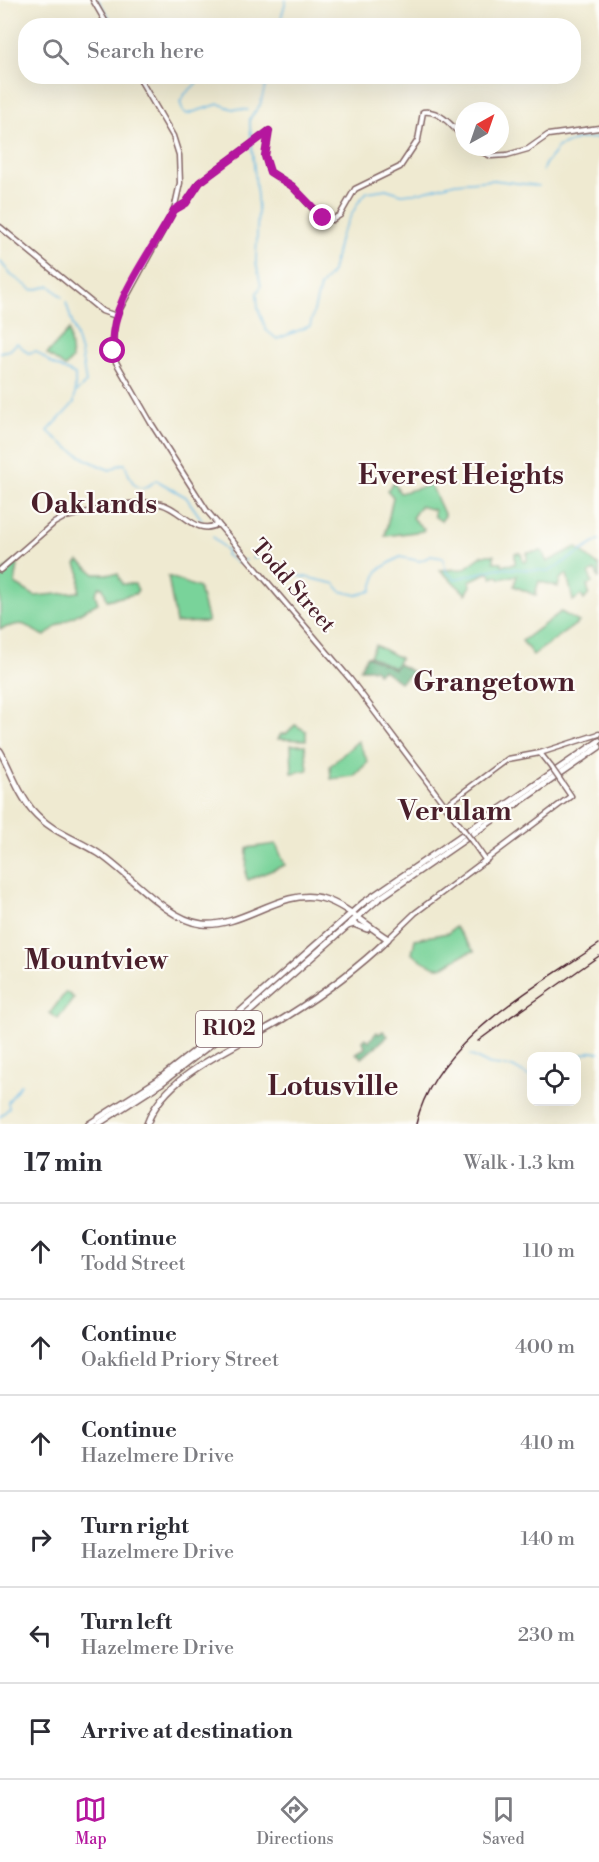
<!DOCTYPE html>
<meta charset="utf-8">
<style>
:root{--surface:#fff;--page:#f2f2f3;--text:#2b2b33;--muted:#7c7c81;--line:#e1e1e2;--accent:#b5179e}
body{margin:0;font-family:"Libre Bodoni",serif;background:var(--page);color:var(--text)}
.controls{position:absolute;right:18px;bottom:18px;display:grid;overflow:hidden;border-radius:12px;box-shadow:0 6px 24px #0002}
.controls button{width:54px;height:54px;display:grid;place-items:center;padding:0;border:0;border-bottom:2px solid var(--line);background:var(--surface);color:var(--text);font:30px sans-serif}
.compass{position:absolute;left:455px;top:102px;width:54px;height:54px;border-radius:50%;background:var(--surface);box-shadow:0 6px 24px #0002;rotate:40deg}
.stop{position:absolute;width:18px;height:18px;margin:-14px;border:4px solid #b5179e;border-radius:50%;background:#fff}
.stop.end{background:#b5179e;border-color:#fff;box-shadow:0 2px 6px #0008}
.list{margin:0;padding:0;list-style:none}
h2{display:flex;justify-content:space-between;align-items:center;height:78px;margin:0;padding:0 24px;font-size:26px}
h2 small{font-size:20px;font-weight:400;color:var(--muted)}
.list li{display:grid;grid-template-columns:39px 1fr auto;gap:18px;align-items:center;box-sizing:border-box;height:96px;padding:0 24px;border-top:2px solid var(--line)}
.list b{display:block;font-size:22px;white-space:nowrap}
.list p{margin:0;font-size:20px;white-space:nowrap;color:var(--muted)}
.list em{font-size:20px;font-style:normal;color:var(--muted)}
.icon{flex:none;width:33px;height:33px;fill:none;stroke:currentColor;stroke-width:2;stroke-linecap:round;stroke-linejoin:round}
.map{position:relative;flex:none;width:599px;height:1124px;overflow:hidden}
.search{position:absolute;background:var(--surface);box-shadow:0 6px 24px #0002;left:18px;right:18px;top:18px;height:66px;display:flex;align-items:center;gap:15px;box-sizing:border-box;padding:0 21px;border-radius:24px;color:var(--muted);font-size:22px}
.sheet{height:654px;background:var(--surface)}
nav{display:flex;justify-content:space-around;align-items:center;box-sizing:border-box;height:84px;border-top:2px solid var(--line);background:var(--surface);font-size:16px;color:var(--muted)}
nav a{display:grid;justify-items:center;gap:3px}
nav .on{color:var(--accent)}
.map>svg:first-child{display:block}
.green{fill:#79d39a;stroke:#627962;stroke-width:1.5}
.forest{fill:#62b582;stroke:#566a56;stroke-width:1.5}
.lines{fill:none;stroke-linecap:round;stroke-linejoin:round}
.stream{stroke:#6dbbe7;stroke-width:1.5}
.minor-casing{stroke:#846665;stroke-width:7}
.major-casing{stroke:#846665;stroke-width:8}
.minor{stroke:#fff;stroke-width:4}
.major{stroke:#fff;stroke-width:5}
.rail{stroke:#4a1f2b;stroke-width:1.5}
.minor-bridge-casing{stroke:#846665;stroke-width:7;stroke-linecap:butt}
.minor-bridge{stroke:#fff;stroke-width:4}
.route{stroke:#b5179e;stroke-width:8}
.labels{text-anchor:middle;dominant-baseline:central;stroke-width:4.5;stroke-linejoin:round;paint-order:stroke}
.shield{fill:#fdfcf7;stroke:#806168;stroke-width:1.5}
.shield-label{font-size:21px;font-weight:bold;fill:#4a1f2b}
.street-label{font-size:22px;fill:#4a1f2b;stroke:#fdfcf7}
.district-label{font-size:28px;font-weight:bold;fill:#4a1f2b;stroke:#fdfcf7}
</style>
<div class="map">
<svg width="599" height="1124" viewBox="0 0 599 1124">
<rect width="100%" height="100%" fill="#fdfcf7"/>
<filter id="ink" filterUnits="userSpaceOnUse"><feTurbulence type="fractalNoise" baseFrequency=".0167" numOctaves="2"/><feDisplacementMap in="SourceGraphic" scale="12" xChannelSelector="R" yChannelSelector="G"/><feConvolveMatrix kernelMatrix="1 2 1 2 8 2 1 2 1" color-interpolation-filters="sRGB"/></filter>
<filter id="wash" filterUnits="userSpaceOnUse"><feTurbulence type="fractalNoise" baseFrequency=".008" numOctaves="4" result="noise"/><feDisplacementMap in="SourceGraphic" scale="24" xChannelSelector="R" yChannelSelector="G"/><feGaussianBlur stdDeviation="1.35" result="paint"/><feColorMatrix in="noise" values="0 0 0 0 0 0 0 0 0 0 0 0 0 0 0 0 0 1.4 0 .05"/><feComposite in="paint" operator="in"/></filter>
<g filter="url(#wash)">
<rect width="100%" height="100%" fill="#efead1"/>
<g class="green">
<polygon points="69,330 72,359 65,367 47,354"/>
<polygon points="394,483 400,493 431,485 445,516 441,521 434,516 434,510 420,506 412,518 424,529 423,531 385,536 393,497 387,490"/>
<polygon points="576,547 599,566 599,579 595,570 589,573 592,583 587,585 589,594 584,600 581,595 573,601 567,574 560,579 558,587 539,581 535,594 537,596 514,586 517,575 500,579 498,576 492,578 489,572 469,581 471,586 466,594 440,570 464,569 483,555 494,555 494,562 502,562 502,565 515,564 515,553 521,553 523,562 527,561 527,553 542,551 547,562"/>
<path d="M 16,561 L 18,565 L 15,584 L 35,596 L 79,592 L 80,574 L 76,564 L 79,561 L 95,574 L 118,574 L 122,584 L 135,584 L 138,590 L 135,594 L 107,600 L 103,587 L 99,587 L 95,594 L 98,603 L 58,625 L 45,636 C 19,626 33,619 0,629 L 0,573 Z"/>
<polygon points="168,576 199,588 208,622 176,623"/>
<polygon points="561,612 579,622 533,655 522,641"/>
<polygon points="375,645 400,658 394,668 370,656"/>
<polygon points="295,725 306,731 306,740 278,739 281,734 286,734"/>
<polygon points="358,741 368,762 354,776 331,779 330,766"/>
<polygon points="291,745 305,745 308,770 292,773"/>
<polygon points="276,844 285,865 248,880 246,876 247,848"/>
<path d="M 455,927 L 474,951 C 439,961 451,980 412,954 L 415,939 L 448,933 Z"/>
<polygon points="66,992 74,998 58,1019 50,1013"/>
</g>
<g class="forest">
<polygon points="367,656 394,669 398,664 413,672 400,682 383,670 378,673 375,669 360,669"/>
<polygon points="383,1031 388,1036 362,1058 356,1053 365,1048 363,1041 366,1038 369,1041 377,1032 379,1034"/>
</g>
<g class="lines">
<g class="stream">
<polyline points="98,0 115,26"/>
<polyline points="279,26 286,0"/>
<polyline points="197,76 196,84 185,94 180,102 183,111 187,114 219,104 233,109 248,110"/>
<polyline points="268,76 260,105 250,118 250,126 258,207 256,262 261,286 257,293 258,308 266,330 277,339 310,326 320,287 332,272 340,236 359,201 367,192 386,189 402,194 421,192 455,183 494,180 539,186"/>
<path d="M 543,171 C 543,161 555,156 557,147 L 579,139 L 599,138"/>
<polyline points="0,261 11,275 33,290 50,286 62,297"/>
<path d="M 66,302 L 81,353 L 86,383 L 75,393 L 74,403 L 48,431 C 63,446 90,463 110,470 L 121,464 L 125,464 C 128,472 133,494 148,486 C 151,485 153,482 156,480 L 186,497 L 202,520"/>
<polyline points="0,352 10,350 17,343 28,353 36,351 52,364 75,375 75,391"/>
<polyline points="213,537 227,551 226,555 237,563 246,560"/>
<polyline points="252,558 266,556 283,572 336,584 340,591 357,595 371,591 378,570 400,557 420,561 431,556 443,558 446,571 455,579 499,568 550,571 599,540"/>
<polyline points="470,1055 490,1065 513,1067 532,1078"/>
<polyline points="576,1057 592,1051 599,1052"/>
<polyline points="0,1117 9,1108 8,1102 21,1084"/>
</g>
</g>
</g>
<g filter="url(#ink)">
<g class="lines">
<defs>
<g id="minor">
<polyline points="93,0 108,26"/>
<polyline points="138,76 173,136 179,155 180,183 174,210 116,316 113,337 116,362 151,423 207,511 350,679 462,828"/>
<path d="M 269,131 L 265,156 L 270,172 L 292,186 L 319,215 L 332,220 L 340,215 L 355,189 L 400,167 L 418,140 L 423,112 C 440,109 454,128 464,139"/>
<polyline points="472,147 491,156 507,155 528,149 548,135 599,128"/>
<polyline points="174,210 186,203 200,182 269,131"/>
<polyline points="0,227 102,311 116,316"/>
<path d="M 0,570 L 54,523 L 65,517 C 92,512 136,498 161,504 C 182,509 196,537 218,524"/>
<polyline points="540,753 551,767"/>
<polyline points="446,805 508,759 540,753 599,734"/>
<polyline points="472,841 486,861"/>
<polyline points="388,939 415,913 571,796 560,780"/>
</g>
<g id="major">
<path d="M 0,751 C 11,770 18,794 33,811 C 50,831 76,839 98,853 C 128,872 166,920 202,924 C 243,928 281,888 321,898 C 346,905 367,926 388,939 C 358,968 321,995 286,1017 C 241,1046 166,1071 147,1124"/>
<polyline points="347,926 354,924 367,929"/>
<polyline points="89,1124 158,1080 200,1047 363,903 599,741"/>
<polyline points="98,1124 160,1084 224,1034 377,900 599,747"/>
</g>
</defs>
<use href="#minor" class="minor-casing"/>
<use href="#major" class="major-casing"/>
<use href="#minor" class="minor"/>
<use href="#major" class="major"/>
<g class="rail">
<polyline points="518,1013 599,956"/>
<polyline points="478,1041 524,1007"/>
<path d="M 416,1124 C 435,1041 533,989 599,944"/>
</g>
<defs>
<g id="minor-bridge">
<polyline points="551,767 560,780"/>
<polyline points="462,828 472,841"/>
</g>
</defs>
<use href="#minor-bridge" class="minor-bridge-casing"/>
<use href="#minor-bridge" class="minor-bridge"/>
</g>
</g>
<g class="lines" filter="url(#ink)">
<path class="route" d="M 113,351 C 107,304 153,251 174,210 L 186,203 L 200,182 L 269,131 L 265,156 L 270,172 L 292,186 L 323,218"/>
</g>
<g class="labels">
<rect class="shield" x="196" y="1011" width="66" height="36" rx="4.5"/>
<g class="shield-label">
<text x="229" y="1029">R102</text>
</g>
<g class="street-label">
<text transform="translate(293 586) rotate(49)">Todd Street</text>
</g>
<g class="district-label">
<text x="461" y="475">Everest Heights</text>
<text x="94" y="504">Oaklands</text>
<text x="494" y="682">Grangetown</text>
<text x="455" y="811">Verulam</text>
<text x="96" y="960">Mountview</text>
<text x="333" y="1086">Lotusville</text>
</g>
</g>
</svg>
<div class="controls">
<button><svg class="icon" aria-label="locate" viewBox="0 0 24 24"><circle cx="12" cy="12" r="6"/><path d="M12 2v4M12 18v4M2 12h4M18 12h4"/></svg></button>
</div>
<svg class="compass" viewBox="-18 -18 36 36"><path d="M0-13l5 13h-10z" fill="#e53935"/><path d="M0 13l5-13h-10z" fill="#7c7c81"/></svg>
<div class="stop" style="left:113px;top:351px"></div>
<div class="stop end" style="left:323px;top:218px"></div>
<div class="search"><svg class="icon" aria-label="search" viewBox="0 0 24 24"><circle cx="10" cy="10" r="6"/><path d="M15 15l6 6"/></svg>Search here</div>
</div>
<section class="sheet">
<h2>17 min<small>Walk · 1.3 km</small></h2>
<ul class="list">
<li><svg class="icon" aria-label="ahead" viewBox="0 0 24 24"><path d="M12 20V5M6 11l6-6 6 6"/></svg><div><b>Continue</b><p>Todd Street</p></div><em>110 m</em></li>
<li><svg class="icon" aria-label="ahead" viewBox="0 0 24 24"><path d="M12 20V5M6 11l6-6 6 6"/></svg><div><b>Continue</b><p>Oakfield Priory Street</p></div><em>400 m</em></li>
<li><svg class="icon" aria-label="ahead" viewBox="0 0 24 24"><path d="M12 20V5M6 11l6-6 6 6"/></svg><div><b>Continue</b><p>Hazelmere Drive</p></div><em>410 m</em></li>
<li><svg class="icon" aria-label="right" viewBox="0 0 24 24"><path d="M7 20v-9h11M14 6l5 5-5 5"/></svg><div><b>Turn right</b><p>Hazelmere Drive</p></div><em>140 m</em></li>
<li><svg class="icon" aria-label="left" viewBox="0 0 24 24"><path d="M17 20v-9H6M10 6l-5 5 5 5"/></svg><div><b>Turn left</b><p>Hazelmere Drive</p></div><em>230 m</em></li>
<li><svg class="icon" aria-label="arrive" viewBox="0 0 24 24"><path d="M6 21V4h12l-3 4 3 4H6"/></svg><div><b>Arrive at destination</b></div></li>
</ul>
</section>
<nav>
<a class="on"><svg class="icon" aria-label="map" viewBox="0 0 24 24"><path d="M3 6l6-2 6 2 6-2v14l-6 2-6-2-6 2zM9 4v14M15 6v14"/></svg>Map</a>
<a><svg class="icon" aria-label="directions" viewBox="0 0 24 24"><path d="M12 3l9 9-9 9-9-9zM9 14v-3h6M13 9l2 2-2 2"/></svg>Directions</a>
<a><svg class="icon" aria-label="saved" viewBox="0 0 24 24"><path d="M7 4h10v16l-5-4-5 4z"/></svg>Saved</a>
</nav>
